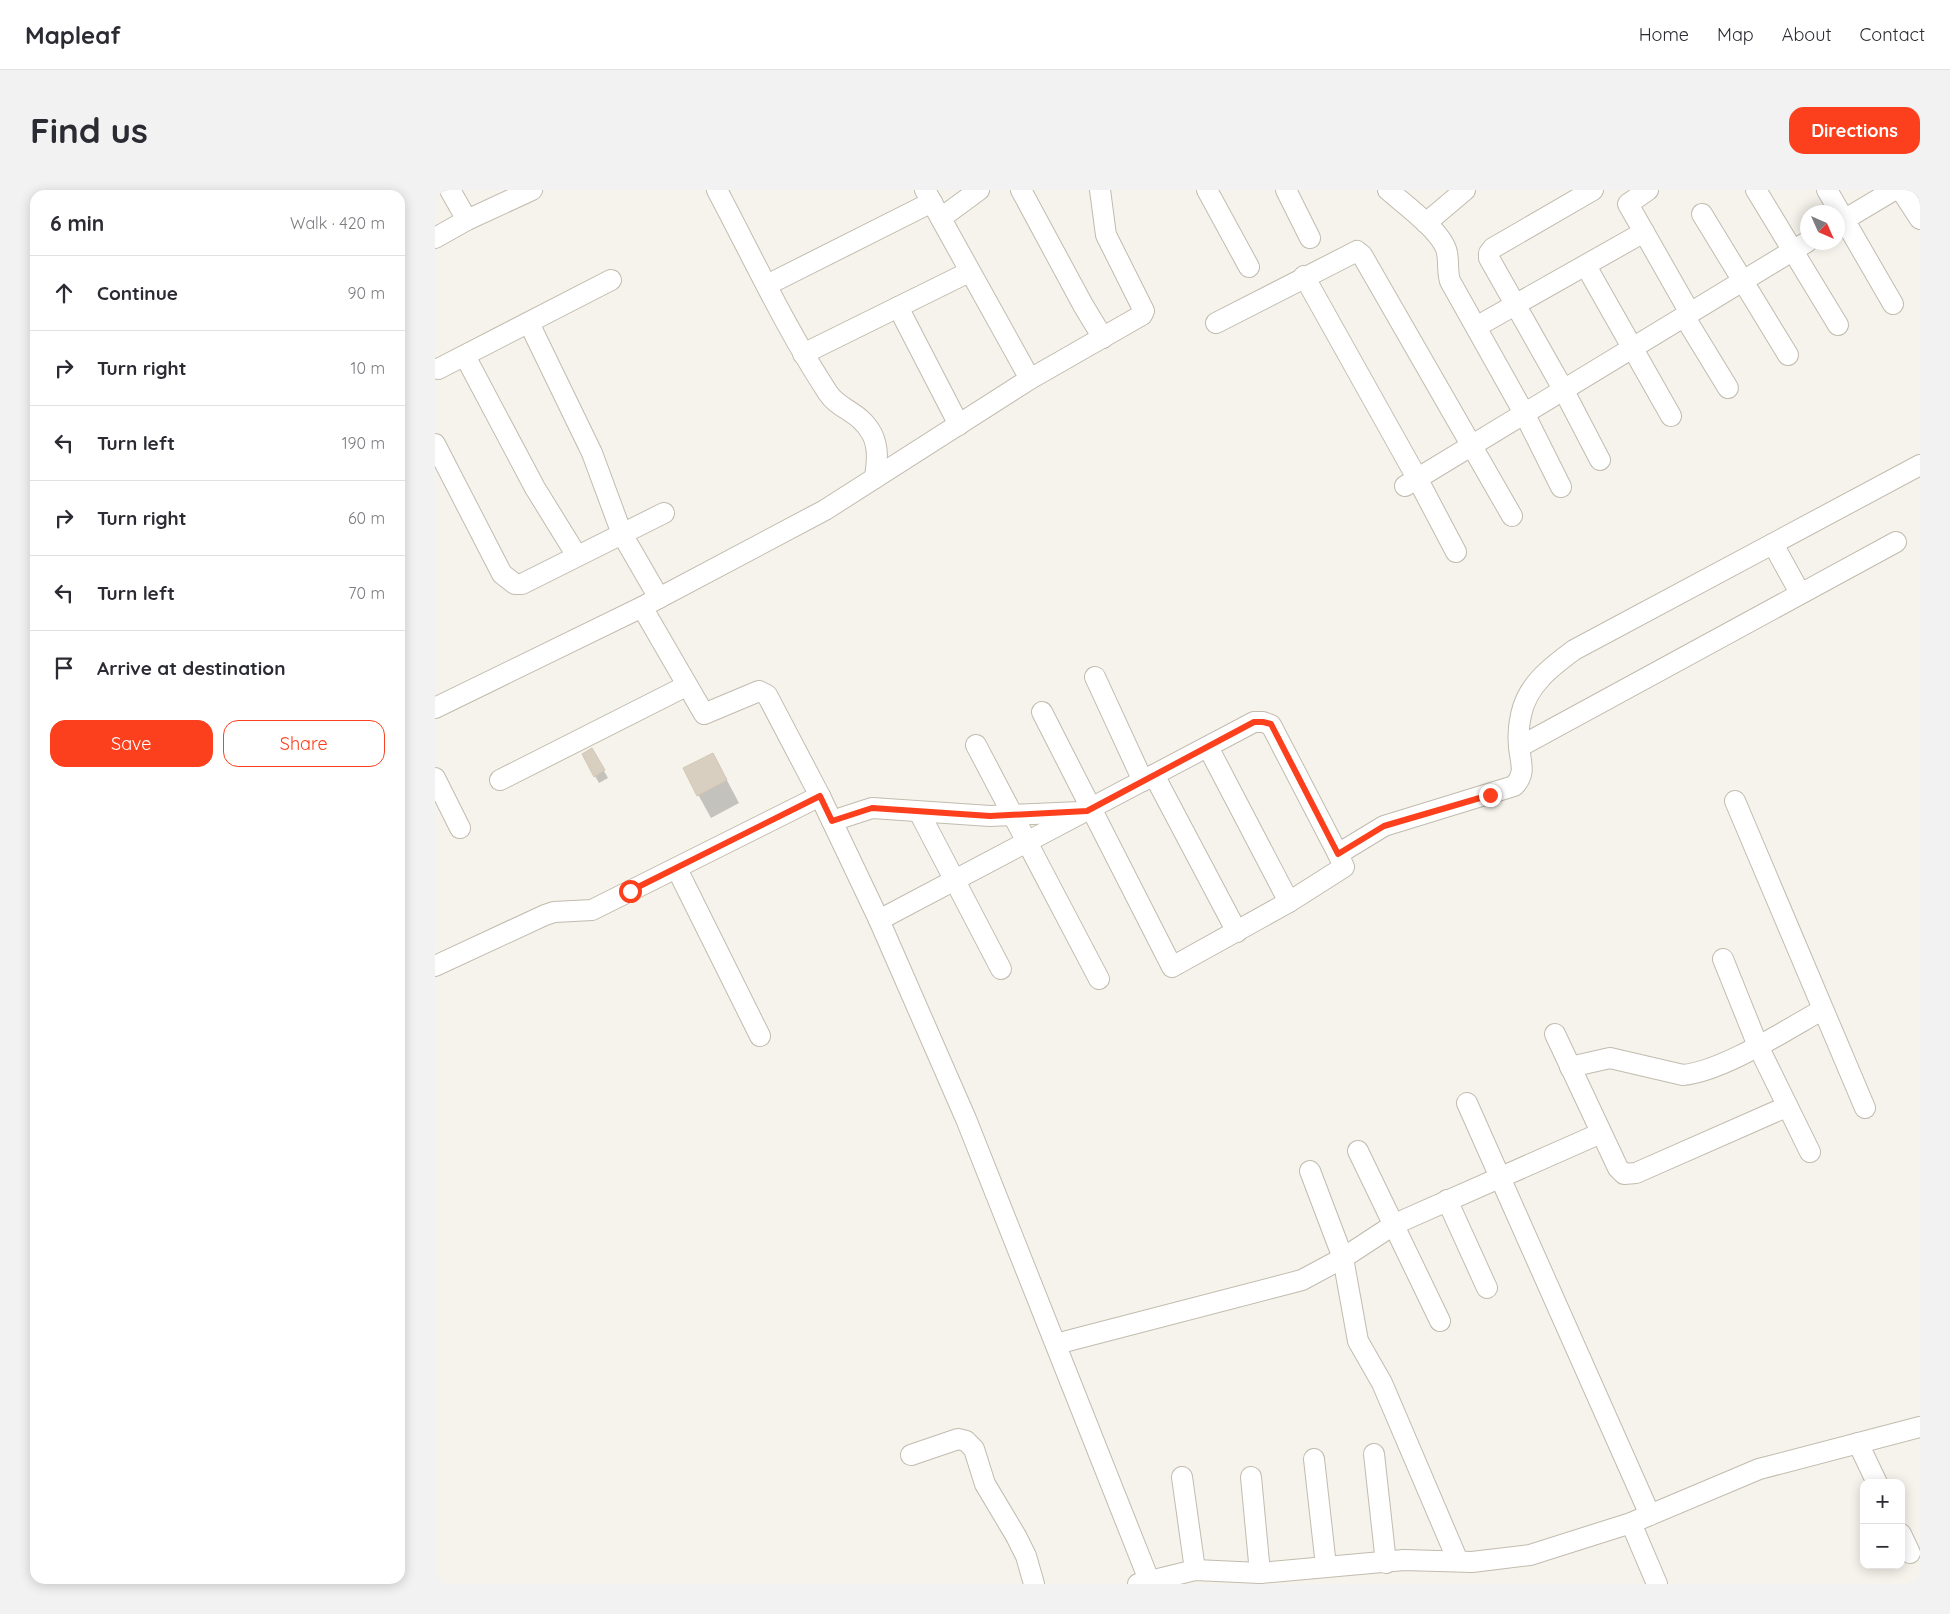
<!DOCTYPE html>
<meta charset="utf-8">
<style>
:root{--surface:#fff;--page:#f2f2f3;--text:#2b2b33;--muted:#7c7c81;--line:#e1e1e2;--accent:#fc3f1d}
body{margin:0;font-family:Quicksand,sans-serif;background:var(--page);color:var(--text)}
.controls{position:absolute;right:15px;bottom:15px;display:grid;overflow:hidden;border-radius:10px;box-shadow:0 2px 12px #0003}
.controls button{width:45px;height:45px;display:grid;place-items:center;padding:0;border:0;border-bottom:1px solid var(--line);background:var(--surface);color:var(--text);font:25px sans-serif}
.compass{position:absolute;left:1365px;top:15px;width:45px;height:45px;border-radius:50%;background:var(--surface);box-shadow:0 2px 12px #0003;rotate:135deg}
.stop{position:absolute;width:15px;height:15px;margin:-11px;border:4px solid #fc3f1d;border-radius:50%;background:#fff}
.stop.end{background:#fc3f1d;border-color:#fff;box-shadow:0 1px 5px #0008}
.list{margin:0;padding:0;list-style:none}
h2{display:flex;justify-content:space-between;align-items:center;height:65px;margin:0;padding:0 20px;font-size:21px}
h2 small{font-size:16px;font-weight:400;color:var(--muted)}
.list li{display:grid;grid-template-columns:32px 1fr auto;gap:15px;align-items:center;box-sizing:border-box;height:75px;padding:0 20px;border-top:1px solid var(--line)}
.list b{display:block;font-size:19px;white-space:nowrap}
.list em{font-size:16px;font-style:normal;color:var(--muted)}
.actions{display:flex;gap:10px;padding:15px 20px}
.actions a{flex:1;padding:11px 0;border:1px solid var(--accent);border-radius:15px;text-align:center;font-size:18px;color:var(--accent)}
.actions .main{background:var(--accent);color:#fff}
.icon{flex:none;width:28px;height:28px;fill:none;stroke:currentColor;stroke-width:2;stroke-linecap:round;stroke-linejoin:round}
.map{position:relative;flex:none;width:1485px;height:1394px;overflow:hidden;border-radius:15px}
header{display:flex;align-items:center;gap:30px;box-sizing:border-box;height:70px;padding:0 25px;background:var(--surface);border-bottom:1px solid var(--line)}
header strong{font-size:24px}
nav{display:flex;gap:28px;margin-inline-start:auto;font-size:18px}
.intro{display:flex;align-items:center;justify-content:space-between;box-sizing:border-box;height:120px;padding:0 30px}
h1{margin:0;font-size:35px}
.button{padding:12px 22px;border-radius:15px;background:var(--accent);color:#fff;font-size:18px;font-weight:700}
main{display:flex;gap:30px;padding:0 30px}
aside{flex:1;background:var(--surface);border-radius:15px;box-shadow:0 2px 12px #0003}
.map>svg:first-child{display:block}
.shadow{fill:#0003}
.building{fill:#d8cfc1;stroke:#d3c7b4}
.lines{fill:none;stroke-linecap:round;stroke-linejoin:round}
.minor-casing{stroke:#c2bbae;stroke-width:22}
.minor{stroke:#fff;stroke-width:20}
.route{stroke:#fc3f1d;stroke-width:6}
</style>
<header>
<strong>Mapleaf</strong>
<nav><a>Home</a><a>Map</a><a>About</a><a>Contact</a></nav>
</header>
<div class="intro"><h1>Find us</h1><a class="button">Directions</a></div>
<main>
<aside>
<h2>6 min<small>Walk · 420 m</small></h2>
<ul class="list">
<li><svg class="icon" aria-label="ahead" viewBox="0 0 24 24"><path d="M12 20V5M6 11l6-6 6 6"/></svg><div><b>Continue</b></div><em>90 m</em></li>
<li><svg class="icon" aria-label="right" viewBox="0 0 24 24"><path d="M7 20v-9h11M14 6l5 5-5 5"/></svg><div><b>Turn right</b></div><em>10 m</em></li>
<li><svg class="icon" aria-label="left" viewBox="0 0 24 24"><path d="M17 20v-9H6M10 6l-5 5 5 5"/></svg><div><b>Turn left</b></div><em>190 m</em></li>
<li><svg class="icon" aria-label="right" viewBox="0 0 24 24"><path d="M7 20v-9h11M14 6l5 5-5 5"/></svg><div><b>Turn right</b></div><em>60 m</em></li>
<li><svg class="icon" aria-label="left" viewBox="0 0 24 24"><path d="M17 20v-9H6M10 6l-5 5 5 5"/></svg><div><b>Turn left</b></div><em>70 m</em></li>
<li><svg class="icon" aria-label="arrive" viewBox="0 0 24 24"><path d="M6 21V4h12l-3 4 3 4H6"/></svg><div><b>Arrive at destination</b></div></li>
</ul>
<div class="actions"><a class="main">Save</a><a>Share</a></div>
</aside>
<div class="map">
<svg width="1485" height="1394" viewBox="0 0 1485 1394">
<rect width="100%" height="100%" fill="#f6f3ec"/>
<g class="shadow">
<polygon points="157,560 173,588 164,593 148,565"/>
<polygon points="278,564 304,613 276,628 249,579"/>
</g>
<g class="building">
<polygon points="157,558 170,580 159,587 147,564"/>
<polygon points="278,563 292,590 262,606 248,578"/>
</g>
<g class="lines">
<defs>
<g id="minor">
<polyline points="15,0 32,30"/>
<path d="M 282,0 C 318,68 351,139 393,203 C 404,220 425,221 437,244 C 444,258 442,272 440,288"/>
<polyline points="586,0 648,115 668,148"/>
<polyline points="772,0 814,77"/>
<polyline points="851,0 875,48"/>
<path d="M 953,0 C 969,14 1009,43 1012,63 C 1014,73 1012,81 1015,91 L 1089,223 L 1126,297"/>
<polyline points="1158,0 1058,58 1054,63 1054,68 1128,199 1165,270"/>
<polyline points="1213,0 1193,14 1255,123"/>
<polyline points="1321,0 1403,135"/>
<polyline points="1392,0 1458,114"/>
<polyline points="1466,0 1485,29"/>
<polyline points="1267,24 1353,165"/>
<polyline points="506,28 544,0"/>
<polyline points="991,33 1030,0"/>
<polyline points="1402,34 1459,0"/>
<polyline points="0,48 32,30 97,0"/>
<polyline points="1151,76 1236,226"/>
<polyline points="869,86 982,288 1021,362"/>
<polyline points="332,95 497,12"/>
<polyline points="463,117 524,235"/>
<polyline points="1249,126 1293,198"/>
<polyline points="94,133 157,263 187,344 224,408"/>
<polyline points="781,133 922,61 927,65 1077,326"/>
<polyline points="1041,137 1209,42"/>
<polyline points="368,164 534,82"/>
<polyline points="30,166 100,298 142,366"/>
<polyline points="3,179 176,90"/>
<polyline points="595,189 707,125 709,121 671,45 665,0"/>
<polyline points="0,254 67,384 80,394 87,394 229,323"/>
<polyline points="970,296 1372,52"/>
<polyline points="1338,354 1365,403"/>
<polyline points="207,417 390,320 595,189 490,0"/>
<polyline points="660,487 708,591"/>
<polyline points="0,518 207,417 269,524 324,501 332,505 385,606 444,730 819,532 828,532 836,535 903,664"/>
<path d="M 607,522 L 737,777 L 854,712 L 909,677 L 903,664 L 949,636 L 1079,596 C 1092,583 1085,572 1084,556 C 1083,547 1084,534 1086,525 C 1092,495 1116,477 1139,460 L 1485,275"/>
<polyline points="541,555 664,789"/>
<polyline points="773,557 854,712"/>
<polyline points="1084,557 1461,352"/>
<polyline points="719,585 802,742"/>
<polyline points="0,588 25,638"/>
<polyline points="65,590 251,496"/>
<polyline points="1300,611 1430,918"/>
<polyline points="484,622 566,779"/>
<polyline points="397,631 437,618 555,626 645,622"/>
<polyline points="242,679 325,846"/>
<polyline points="444,730 531,929 714,1390"/>
<polyline points="1288,769 1323,856 1375,962"/>
<polyline points="0,776 110,725 119,722 157,720 385,606"/>
<polyline points="1120,844 1183,978 1189,984 1201,983 1351,917"/>
<path d="M 1135,877 L 1175,868 L 1248,885 C 1288,881 1351,840 1387,820"/>
<polyline points="1032,913 1215,1325"/>
<polyline points="923,961 1005,1131"/>
<polyline points="875,981 908,1068 923,1151 947,1193 1023,1371"/>
<polyline points="1012,1010 1052,1098"/>
<polyline points="621,1154 867,1090 908,1068 960,1034 1166,943"/>
<polyline points="1423,1253 1442,1293"/>
<polyline points="939,1264 951,1373"/>
<polyline points="476,1265 523,1249 531,1251 539,1259 550,1294 581,1346 591,1366 599,1394"/>
<polyline points="879,1269 891,1376"/>
<polyline points="747,1287 760,1380"/>
<polyline points="816,1287 825,1383"/>
<polyline points="1196,1333 1222,1394"/>
<polyline points="1466,1344 1475,1363"/>
<polyline points="703,1394 760,1380 825,1383 969,1370 1037,1372 1095,1365 1196,1333 1324,1279 1485,1237"/>
</g>
</defs>
<use href="#minor" class="minor-casing"/>
<use href="#minor" class="minor"/>
</g>
<g class="lines">
<polyline class="route" points="195,701 385,606 397,631 437,618 555,626 652,621 819,532 828,532 836,534 903,664 949,636 1055,605"/>
</g>
</svg>
<div class="controls">
<button>+</button>
<button>−</button>
</div>
<svg class="compass" viewBox="-18 -18 36 36"><path d="M0-13l5 13h-10z" fill="#e53935"/><path d="M0 13l5-13h-10z" fill="#7c7c81"/></svg>
<div class="stop" style="left:195px;top:701px"></div>
<div class="stop end" style="left:1055px;top:605px"></div>
</div>
</main>
